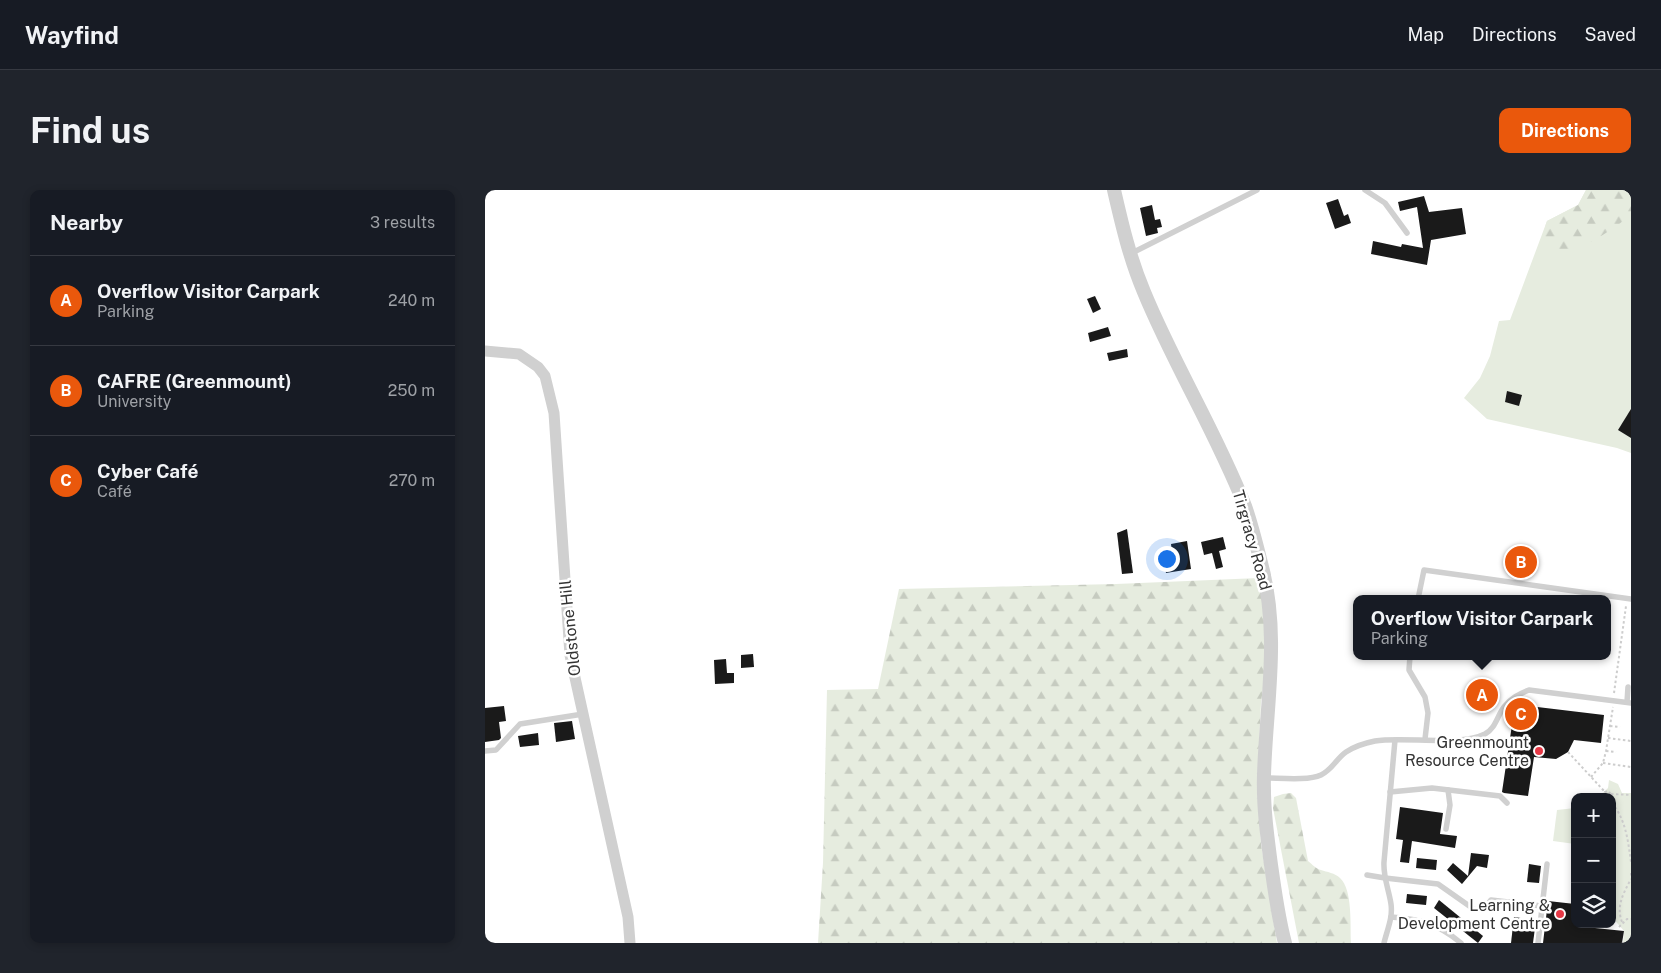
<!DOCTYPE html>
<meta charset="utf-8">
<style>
:root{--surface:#171b24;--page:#20242c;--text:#f1f3f6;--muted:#9ea1a6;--line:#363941;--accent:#ea580c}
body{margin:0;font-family:"Public Sans",sans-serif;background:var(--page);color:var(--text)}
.controls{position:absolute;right:15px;bottom:15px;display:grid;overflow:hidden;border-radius:10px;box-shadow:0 2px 8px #0003}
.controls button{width:45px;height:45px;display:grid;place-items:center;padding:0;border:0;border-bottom:1px solid var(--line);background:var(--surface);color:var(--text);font:25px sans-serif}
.you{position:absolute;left:681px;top:368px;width:18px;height:18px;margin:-12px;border:4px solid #fff;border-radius:50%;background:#1a73e8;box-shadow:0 0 0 8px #1a73e833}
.badge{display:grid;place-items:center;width:32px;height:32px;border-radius:50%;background:var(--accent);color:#fff;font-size:16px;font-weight:700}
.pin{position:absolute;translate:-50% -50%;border:2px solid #fff;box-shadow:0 1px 5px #0006}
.popup{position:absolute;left:868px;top:405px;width:258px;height:65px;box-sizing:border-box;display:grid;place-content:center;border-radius:10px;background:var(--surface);filter:drop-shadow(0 1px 4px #0005);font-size:16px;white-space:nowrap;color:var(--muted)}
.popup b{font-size:19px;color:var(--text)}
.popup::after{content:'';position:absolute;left:50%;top:100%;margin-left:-10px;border:10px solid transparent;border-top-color:var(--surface)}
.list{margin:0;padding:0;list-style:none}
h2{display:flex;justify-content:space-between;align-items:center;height:65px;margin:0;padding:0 20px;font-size:21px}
h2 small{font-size:16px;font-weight:400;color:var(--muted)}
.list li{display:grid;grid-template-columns:32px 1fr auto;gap:15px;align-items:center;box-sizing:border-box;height:90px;padding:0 20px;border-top:1px solid var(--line)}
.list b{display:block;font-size:19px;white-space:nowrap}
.list p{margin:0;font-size:16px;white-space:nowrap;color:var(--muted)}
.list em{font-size:16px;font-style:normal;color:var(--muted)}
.icon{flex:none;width:28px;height:28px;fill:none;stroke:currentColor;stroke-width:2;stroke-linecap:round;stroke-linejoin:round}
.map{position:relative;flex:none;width:1146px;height:753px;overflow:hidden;border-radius:10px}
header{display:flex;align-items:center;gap:30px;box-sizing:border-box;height:70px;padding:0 25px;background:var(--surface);border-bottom:1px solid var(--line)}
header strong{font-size:24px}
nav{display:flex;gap:28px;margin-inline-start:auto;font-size:18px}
.intro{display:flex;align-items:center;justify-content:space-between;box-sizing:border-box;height:120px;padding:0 30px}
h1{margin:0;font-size:35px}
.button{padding:12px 22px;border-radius:10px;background:var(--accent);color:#fff;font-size:18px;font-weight:700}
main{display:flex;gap:30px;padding:0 30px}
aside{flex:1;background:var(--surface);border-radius:10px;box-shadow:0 2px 8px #0003}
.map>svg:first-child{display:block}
.green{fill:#e6ecdf}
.forest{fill:url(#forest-firs)}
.building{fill:#1a1a1a}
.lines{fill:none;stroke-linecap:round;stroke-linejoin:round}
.path{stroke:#cdcdcd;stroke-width:2;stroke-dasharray:2.5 2.5;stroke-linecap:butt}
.service{stroke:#d0d0d0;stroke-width:5.5}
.minor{stroke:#d0d0d0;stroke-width:11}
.tertiary{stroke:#d0d0d0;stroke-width:14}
.poi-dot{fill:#e63946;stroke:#fff;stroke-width:2}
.labels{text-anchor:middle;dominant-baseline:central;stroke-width:5;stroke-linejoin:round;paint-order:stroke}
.street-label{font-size:16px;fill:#333;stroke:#fff}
.poi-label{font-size:16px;fill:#333;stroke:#fff;text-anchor:end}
</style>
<header>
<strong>Wayfind</strong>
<nav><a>Map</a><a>Directions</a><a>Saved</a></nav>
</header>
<div class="intro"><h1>Find us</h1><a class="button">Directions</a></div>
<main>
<aside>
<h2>Nearby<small>3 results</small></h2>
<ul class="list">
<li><span class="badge">A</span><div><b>Overflow Visitor Carpark</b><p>Parking</p></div><em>240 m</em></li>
<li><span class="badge">B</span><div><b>CAFRE (Greenmount)</b><p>University</p></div><em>250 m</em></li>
<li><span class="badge">C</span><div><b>Cyber Café</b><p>Café</p></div><em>270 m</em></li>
</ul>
</aside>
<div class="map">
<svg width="1146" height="753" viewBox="0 0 1146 753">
<defs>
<pattern id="forest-firs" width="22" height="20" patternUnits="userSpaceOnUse" patternTransform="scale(1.25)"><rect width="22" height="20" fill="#e6ecdf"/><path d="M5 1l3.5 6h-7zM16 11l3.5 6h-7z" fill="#c6cbc0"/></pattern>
</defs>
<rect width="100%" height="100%" fill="#fff"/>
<g class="green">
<polygon points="1101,0 1146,0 1146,263 1132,258 1002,229 979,208 995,188 1005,166 1014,131 1025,130 1062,31 1093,15"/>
<polygon points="1124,590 1133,594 1137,603 1146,603 1146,753 1138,753 1139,741 1127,727 1127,688 1131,657 1127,656 1127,607 1114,607 1123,598"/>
<polygon points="1090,618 1090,654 1068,651 1072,620"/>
</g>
<g class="forest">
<path d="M 1101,0 L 1146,0 L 1146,24 C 1128,41 1092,63 1068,63 C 1059,53 1057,43 1062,31 L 1093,15 Z"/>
<polygon points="774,388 781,426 782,468 776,513 772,597 776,654 792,753 333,753 338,673 342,500 393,499 414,399 631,394"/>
<path d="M 806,603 L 811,608 L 823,671 C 827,674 831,679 836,680 C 842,682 850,683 855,688 C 868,700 865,736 866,753 L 814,753 L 788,618 L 789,607 L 798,604 Z"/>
</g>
<g class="building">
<polygon points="939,6 944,22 977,18 981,44 946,50 942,75 886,64 888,51 916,57 917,54 938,58 932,17 915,21 913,12"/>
<polygon points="853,9 859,26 863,24 866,33 850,39 841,13"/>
<polygon points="667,15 670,30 675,29 677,37 672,38 673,43 661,46 655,18"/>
<polygon points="610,106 616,119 608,123 602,109"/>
<polygon points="623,137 626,146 605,152 603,143"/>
<polygon points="642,159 643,167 624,171 622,163"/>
<polygon points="1022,201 1037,205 1034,216 1020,212"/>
<polygon points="1146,219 1146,248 1133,240"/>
<polygon points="642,339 648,383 637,384 632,343"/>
<polygon points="738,347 741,359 734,361 738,377 731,379 727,363 719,365 716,352"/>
<polygon points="702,351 706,379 681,383 679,372 688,370 686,354"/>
<polygon points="268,464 269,477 256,478 256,465"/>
<polygon points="241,469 242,483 249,483 249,493 230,494 229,470"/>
<polygon points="19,516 21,531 14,532 16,548 14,550 0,552 0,518"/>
<polygon points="1044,516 1119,525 1116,553 1089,550 1083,562 1071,569 1049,567 1043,606 1019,603 1017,602 1028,528 1034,518"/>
<polygon points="87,531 90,549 71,552 69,533"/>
<polygon points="53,543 54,555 35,557 33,546"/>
<polygon points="915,617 958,623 955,644 972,646 970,658 927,651 924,673 915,672 918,650 911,649"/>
<polygon points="986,663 1004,665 1002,678 992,676 977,694 962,680 968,673 983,686"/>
<polygon points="932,668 952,670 951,680 931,678"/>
<polygon points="1044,674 1056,676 1054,693 1042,692"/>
<polygon points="922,704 942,706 941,715 921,713"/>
<polygon points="954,710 998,746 993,753 949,718"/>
<polygon points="1063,711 1090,714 1090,734 1111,734 1110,738 1139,741 1137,753 1058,753"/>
<polygon points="1029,727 1051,730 1048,753 1026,753"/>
</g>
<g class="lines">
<g class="path">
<polyline points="1129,503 1141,416"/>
<polyline points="1125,536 1135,537"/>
<polyline points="1123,548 1146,551"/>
<polyline points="1121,561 1131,562"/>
<polyline points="1083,562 1120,602"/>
<polyline points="1118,573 1146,577"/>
<polyline points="1106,587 1118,573 1121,561 1128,517"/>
<polyline points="1126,604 1146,605"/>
<polyline points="1118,607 1120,602 1123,601 1126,604 1127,607"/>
<path d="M 1127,613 C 1141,630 1143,651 1146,672"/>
<polyline points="1146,683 1146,687"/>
<path d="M 1137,732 C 1131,716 1138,704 1146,689"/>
<polyline points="1134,737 1142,729 1146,729"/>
</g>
<g class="service">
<polyline points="880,0 900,13 922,43"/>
<polyline points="645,64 772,0"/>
<polyline points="933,409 939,380 1146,409"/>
<polyline points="925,466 924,480 940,507 943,523 940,549"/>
<polyline points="1142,512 1143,497"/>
<polyline points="0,561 11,560 35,534 98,524"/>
<path d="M 779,588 C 795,588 823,591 836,585 C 847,580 852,568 861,562 C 870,556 880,553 890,551 C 920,546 974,557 1000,544 C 1011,538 1012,526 1019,517 C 1026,508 1034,504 1044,500 L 1146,513"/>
<polyline points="905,602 947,598 1015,606 1022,613"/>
<polyline points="961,639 965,615 963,600"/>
<polyline points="882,685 900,688 953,694 990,720 999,719 1006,710 1057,716"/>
<path d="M 906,727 C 936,729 953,734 976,753"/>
<path d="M 899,753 C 902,740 908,728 906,714 C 904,700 898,687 899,672 L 910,550"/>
<polyline points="1053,753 1062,674"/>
</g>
<polyline class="minor" points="0,161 34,164 53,177 60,186 69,223 85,465 143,727 145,753"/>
<path class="tertiary" d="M 629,0 C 637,35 645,69 659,102 C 689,175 731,242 760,316 C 767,336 772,357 777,377 C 795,446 781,515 779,585 C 778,615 782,645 786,675 C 790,702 793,727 800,753"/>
</g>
<g class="poi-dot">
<circle cx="1054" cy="561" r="5"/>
<circle cx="1075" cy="724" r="5"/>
</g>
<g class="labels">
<g class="street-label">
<text transform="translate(767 350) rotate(74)">Tirgracy Road</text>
<text transform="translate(85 438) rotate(-96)">Oldstone Hill</text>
</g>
<g class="poi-label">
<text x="1044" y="552">Greenmount<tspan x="1044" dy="18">Resource Centre</tspan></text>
<text x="1065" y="715">Learning &amp;<tspan x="1065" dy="18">Development Centre</tspan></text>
</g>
</g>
</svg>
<div class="controls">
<button>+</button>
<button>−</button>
<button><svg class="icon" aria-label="layers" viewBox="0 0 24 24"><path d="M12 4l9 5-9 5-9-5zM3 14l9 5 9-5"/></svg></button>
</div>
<div class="you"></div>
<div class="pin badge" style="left:997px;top:505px">A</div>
<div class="popup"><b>Overflow Visitor Carpark</b>Parking</div>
<div class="pin badge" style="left:1036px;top:372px">B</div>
<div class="pin badge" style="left:1036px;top:524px">C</div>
</div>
</main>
